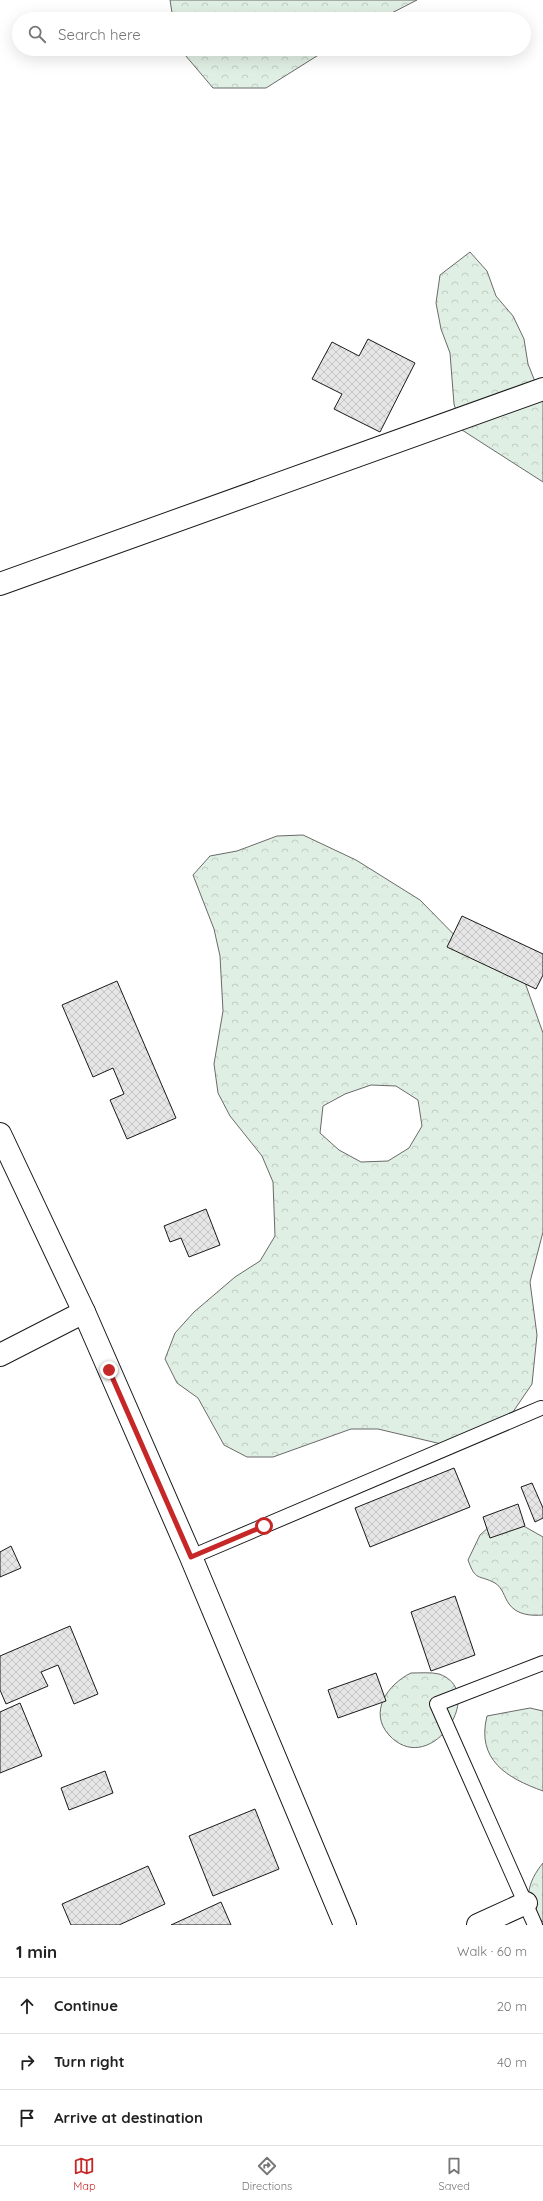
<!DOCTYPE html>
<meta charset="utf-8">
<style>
:root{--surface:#fff;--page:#f2f2f2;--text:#222;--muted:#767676;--line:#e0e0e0;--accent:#c62828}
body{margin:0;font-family:Quicksand,sans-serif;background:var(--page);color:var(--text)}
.stop{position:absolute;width:12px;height:12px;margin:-9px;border:3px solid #c62828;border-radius:50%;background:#fff}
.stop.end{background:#c62828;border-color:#fff;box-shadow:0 1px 4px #0008}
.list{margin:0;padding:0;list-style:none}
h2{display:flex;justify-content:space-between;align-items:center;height:52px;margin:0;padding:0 16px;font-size:17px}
h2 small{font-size:13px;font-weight:400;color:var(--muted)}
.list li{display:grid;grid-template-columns:26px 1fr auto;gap:12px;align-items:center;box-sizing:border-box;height:56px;padding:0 16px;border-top:1px solid var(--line)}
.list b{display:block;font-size:15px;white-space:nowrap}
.list em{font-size:13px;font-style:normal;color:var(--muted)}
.icon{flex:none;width:22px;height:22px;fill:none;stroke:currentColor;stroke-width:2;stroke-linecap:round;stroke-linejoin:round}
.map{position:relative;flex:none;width:543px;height:1925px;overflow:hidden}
.search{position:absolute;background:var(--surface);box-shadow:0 4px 16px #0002;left:12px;right:12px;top:12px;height:44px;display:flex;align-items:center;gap:10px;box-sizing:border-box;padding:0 14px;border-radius:22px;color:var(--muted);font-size:15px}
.sheet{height:220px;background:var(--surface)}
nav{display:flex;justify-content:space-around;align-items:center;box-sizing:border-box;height:56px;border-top:1px solid var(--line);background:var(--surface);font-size:11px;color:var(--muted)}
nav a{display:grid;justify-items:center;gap:2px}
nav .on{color:var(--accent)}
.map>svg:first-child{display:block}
.forest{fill:url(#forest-crowns);stroke:#6a6a6a;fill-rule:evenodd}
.building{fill:url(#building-cross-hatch);stroke:#1a1a1a}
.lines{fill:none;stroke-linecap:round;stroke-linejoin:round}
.service-casing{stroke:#1a1a1a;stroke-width:16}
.minor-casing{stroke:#1a1a1a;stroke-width:24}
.service{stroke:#fff;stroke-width:14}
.minor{stroke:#fff;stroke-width:22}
.route{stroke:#c62828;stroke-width:5}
</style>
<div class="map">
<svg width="543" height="1925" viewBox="0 0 543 1925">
<defs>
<pattern id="forest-crowns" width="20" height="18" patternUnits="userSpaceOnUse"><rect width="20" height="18" fill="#e0efe3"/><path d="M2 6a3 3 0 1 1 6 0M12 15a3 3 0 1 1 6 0" fill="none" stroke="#c0ccc2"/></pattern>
<pattern id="building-cross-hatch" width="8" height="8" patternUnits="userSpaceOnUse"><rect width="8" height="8" fill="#e6e6e6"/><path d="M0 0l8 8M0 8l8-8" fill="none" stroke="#c5c5c5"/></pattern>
</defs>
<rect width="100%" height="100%" fill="#fff"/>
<g class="forest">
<polygon points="170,0 417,0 380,19 173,19"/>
<polygon points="180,49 328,49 266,88 213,88"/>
<polygon points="470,252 487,271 496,296 513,316 524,339 528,364 538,389 543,395 543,482 462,430 454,404 450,353 441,329 436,303 440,275"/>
<path d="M 303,835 L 356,860 L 420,900 L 476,957 L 523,977 L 543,1033 L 543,1232 L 530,1282 L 537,1335 L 532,1384 L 502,1428 L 454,1447 L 378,1429 L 351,1429 L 273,1457 L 247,1457 L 224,1445 L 198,1398 L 177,1383 L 165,1359 L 175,1333 L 194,1312 L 235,1277 L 260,1261 L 275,1236 L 273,1182 L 262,1156 L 230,1116 L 218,1093 L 214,1064 L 223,1011 L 220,956 L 214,929 L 193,875 L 210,856 L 237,851 L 277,836 ZM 371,1085 L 396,1086 L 418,1100 L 422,1126 L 409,1148 L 388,1161 L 361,1162 L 339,1150 L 320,1133 L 323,1106 L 345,1094 Z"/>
<path d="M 500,1517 L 513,1520 L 543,1537 L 543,1615 C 531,1616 517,1615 509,1604 C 504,1597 503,1588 495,1583 C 478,1574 476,1582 468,1560 L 480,1535 Z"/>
<path d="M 411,1673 C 420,1673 431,1672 439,1674 C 489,1691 430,1780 389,1735 C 368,1712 388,1684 411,1673 Z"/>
<path d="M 530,1708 L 543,1711 L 543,1791 C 507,1778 476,1760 487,1716 Z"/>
<path d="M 543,1863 L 543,1922 C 520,1905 528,1881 543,1863 Z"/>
</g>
<g class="building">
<polygon points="368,339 415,363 380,432 334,409 342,394 312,379 332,342 359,356"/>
<polygon points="462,916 543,954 543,975 536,989 447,947"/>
<polygon points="117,981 176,1118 127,1139 110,1100 124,1094 113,1068 93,1077 62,1005"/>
<polygon points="206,1209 220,1245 189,1257 181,1238 170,1242 164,1226"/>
<polygon points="454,1468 470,1507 370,1547 355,1508"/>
<polygon points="532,1483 543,1508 543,1518 535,1522 521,1487"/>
<polygon points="518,1504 525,1526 490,1538 483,1517"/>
<polygon points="11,1546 21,1568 0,1577 0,1552"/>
<polygon points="455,1596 475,1655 431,1671 411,1612"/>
<polygon points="70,1626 98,1694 74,1704 58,1665 41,1672 48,1686 6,1704 0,1690 0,1656"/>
<polygon points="376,1673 386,1701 338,1718 328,1690"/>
<polygon points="20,1703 42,1756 0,1773 0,1712"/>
<polygon points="105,1771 113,1793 69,1810 61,1788"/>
<polygon points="255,1809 279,1869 213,1896 189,1836"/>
<polygon points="148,1866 165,1904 119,1925 71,1925 62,1904"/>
<polygon points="221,1902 231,1925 171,1925"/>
</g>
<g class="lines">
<defs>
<g id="service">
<polyline points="191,1557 541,1408"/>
<polyline points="535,1925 437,1704 543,1663"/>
</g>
<g id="minor">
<polyline points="0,584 543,389"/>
<polyline points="0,1134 84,1312 191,1557 345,1925"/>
<polyline points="0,1355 84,1312"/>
<polyline points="478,1925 526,1903"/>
</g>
</defs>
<use href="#service" class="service-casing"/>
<use href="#minor" class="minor-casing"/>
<use href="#service" class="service"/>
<use href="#minor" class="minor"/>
</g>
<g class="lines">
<polyline class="route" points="109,1370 191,1557 264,1526"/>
</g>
</svg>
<div class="stop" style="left:264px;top:1526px"></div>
<div class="stop end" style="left:109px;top:1370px"></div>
<div class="search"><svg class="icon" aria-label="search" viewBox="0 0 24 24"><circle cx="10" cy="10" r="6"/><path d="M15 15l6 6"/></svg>Search here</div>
</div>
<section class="sheet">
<h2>1 min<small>Walk · 60 m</small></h2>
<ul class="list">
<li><svg class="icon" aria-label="ahead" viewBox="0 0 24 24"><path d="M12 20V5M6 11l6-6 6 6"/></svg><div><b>Continue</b></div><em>20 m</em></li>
<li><svg class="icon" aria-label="right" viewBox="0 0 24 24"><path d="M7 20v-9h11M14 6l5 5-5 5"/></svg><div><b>Turn right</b></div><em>40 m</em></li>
<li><svg class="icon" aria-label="arrive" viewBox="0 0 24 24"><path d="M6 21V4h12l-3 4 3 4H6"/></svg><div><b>Arrive at destination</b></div></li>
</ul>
</section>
<nav>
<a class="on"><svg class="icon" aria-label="map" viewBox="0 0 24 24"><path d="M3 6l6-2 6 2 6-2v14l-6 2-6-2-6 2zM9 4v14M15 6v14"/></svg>Map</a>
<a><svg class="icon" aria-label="directions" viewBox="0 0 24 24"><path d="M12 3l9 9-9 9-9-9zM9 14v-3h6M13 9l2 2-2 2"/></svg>Directions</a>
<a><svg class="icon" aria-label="saved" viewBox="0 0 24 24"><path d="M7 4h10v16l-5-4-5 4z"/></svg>Saved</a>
</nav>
